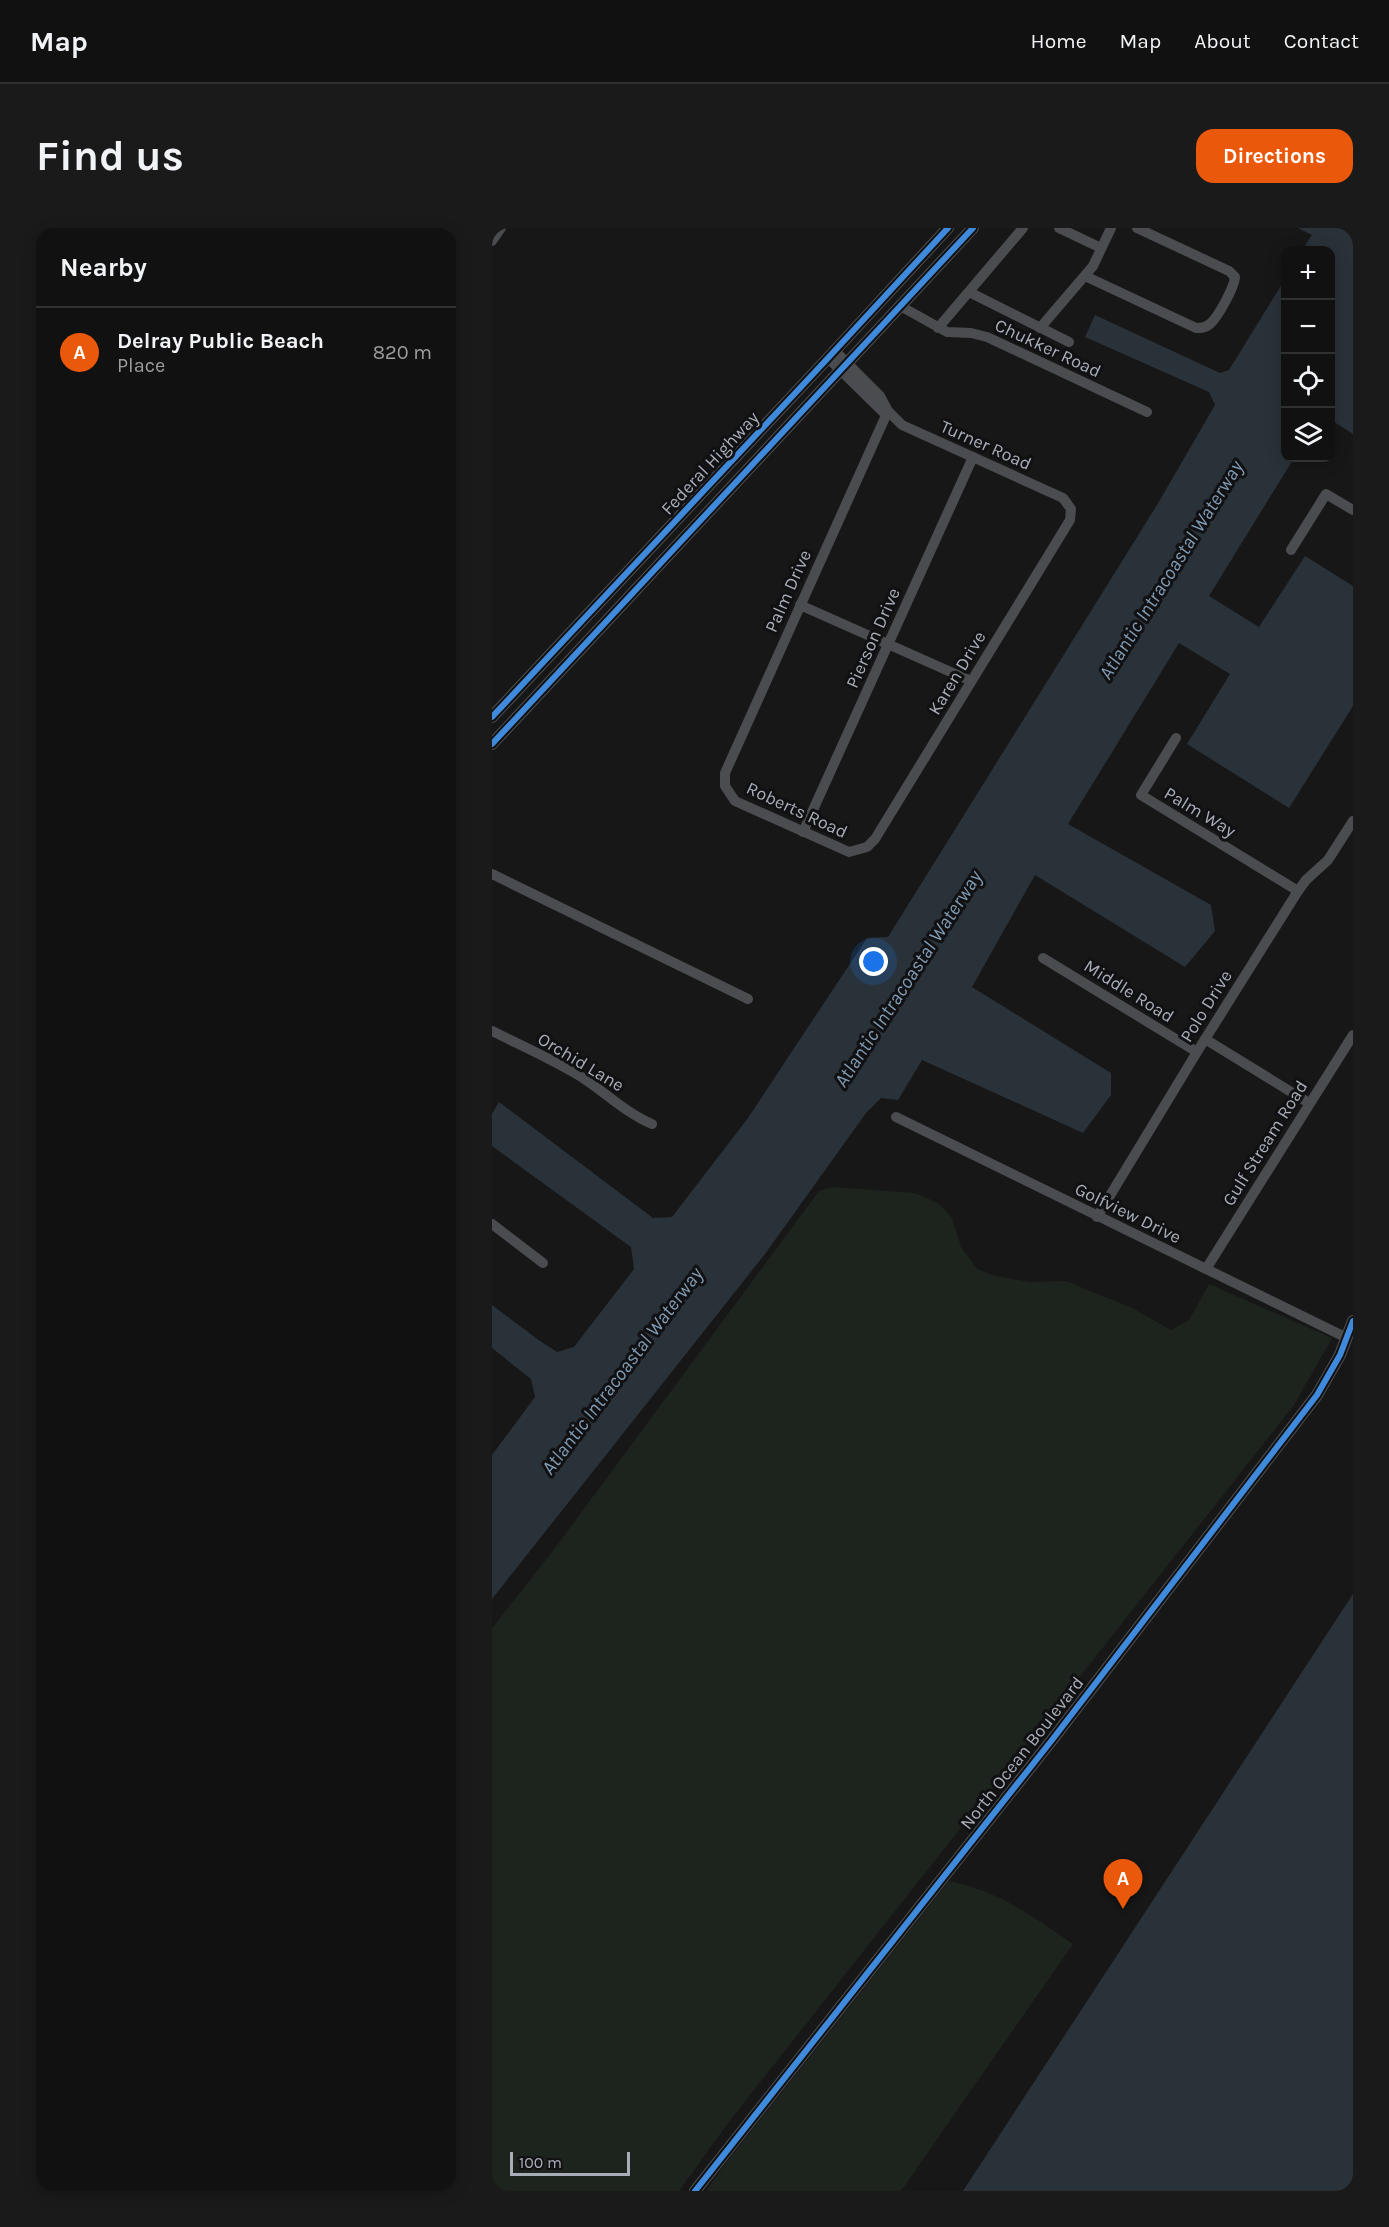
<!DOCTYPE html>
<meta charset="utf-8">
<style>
:root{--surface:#111;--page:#1a1a1a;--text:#f1f3f6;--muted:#9c9d9f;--line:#303131;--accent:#ea580c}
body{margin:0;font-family:Karla,sans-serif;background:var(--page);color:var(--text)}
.controls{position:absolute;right:18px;top:18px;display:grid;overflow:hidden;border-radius:12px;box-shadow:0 3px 15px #0003}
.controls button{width:54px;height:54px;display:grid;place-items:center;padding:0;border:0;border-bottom:2px solid var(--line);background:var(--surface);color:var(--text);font:30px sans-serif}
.scale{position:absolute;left:18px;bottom:15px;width:120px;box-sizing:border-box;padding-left:6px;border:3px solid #a8adb8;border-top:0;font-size:16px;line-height:21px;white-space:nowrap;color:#a8adb8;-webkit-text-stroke:4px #111113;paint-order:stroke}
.you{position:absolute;left:382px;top:734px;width:21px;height:21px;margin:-15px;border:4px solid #fff;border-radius:50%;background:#1a73e8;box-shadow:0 0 0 9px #1a73e833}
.badge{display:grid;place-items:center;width:39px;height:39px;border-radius:50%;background:var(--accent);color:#fff;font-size:20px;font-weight:700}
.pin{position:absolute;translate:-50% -50px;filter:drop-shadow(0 2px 3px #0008)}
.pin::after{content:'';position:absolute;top:32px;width:21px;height:18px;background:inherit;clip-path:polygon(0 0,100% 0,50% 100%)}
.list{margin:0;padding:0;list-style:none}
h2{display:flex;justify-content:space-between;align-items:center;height:78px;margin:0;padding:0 24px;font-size:26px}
h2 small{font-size:20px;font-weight:400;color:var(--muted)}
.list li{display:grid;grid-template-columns:39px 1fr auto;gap:18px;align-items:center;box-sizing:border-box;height:90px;padding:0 24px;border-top:2px solid var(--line)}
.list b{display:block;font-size:22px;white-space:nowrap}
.list p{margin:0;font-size:20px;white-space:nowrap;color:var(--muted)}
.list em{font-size:20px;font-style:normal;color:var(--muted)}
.icon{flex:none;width:33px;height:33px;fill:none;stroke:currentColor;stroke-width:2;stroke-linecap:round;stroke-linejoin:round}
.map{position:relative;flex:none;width:861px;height:1963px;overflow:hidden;border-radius:18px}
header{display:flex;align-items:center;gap:36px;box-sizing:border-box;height:84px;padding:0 30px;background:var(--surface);border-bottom:2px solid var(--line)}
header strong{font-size:28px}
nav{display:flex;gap:33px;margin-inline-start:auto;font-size:21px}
.intro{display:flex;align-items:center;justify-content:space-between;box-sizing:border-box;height:144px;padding:0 36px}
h1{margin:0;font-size:42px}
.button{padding:15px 27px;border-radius:18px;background:var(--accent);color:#fff;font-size:21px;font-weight:700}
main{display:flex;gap:36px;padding:0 36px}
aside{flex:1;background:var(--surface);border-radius:18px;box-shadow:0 3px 15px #0003}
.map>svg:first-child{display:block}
.green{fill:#1d241e}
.water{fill:#2a3239}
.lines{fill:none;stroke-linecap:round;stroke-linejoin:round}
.minor{stroke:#4b4c50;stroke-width:10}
.major{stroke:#4d4f52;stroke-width:12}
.cycleway-casing{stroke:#111113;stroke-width:10}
.cycleway{stroke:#408adc;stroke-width:6}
.labels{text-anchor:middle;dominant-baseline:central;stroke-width:6;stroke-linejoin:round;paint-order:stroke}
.street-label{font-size:18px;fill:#a8adb8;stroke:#111113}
.water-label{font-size:20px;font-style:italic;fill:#7f9bb3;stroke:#111113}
</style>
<header>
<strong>Map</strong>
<nav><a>Home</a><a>Map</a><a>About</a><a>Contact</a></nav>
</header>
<div class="intro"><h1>Find us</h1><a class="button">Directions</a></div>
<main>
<aside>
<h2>Nearby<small></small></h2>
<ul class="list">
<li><span class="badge">A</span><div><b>Delray Public Beach</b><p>Place</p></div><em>820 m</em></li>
</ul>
</aside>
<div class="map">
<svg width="861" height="1963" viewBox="0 0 861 1963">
<rect width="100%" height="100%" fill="#171717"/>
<g class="green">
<polygon points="340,959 423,965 446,975 460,990 469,1019 485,1041 503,1048 538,1054 574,1053 640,1080 679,1102 697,1092 717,1056 840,1110 802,1177 236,1895 187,1963 0,1963 0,1400 60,1324 327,963"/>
<path d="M 457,1653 C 507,1663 540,1688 581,1716 L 409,1963 L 214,1963 L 234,1935 Z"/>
</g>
<g class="water">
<polygon points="806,0 861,0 861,206 839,192 838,22 810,22 820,7"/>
<polygon points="793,51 794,230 802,230 717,368 767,399 813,328 861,358 861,478 797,580 695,516 738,446 687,415 576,596 719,677 723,703 693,739 543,647 480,759 619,845 619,867 591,905 430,832 406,872 389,870 374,885 273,1026 0,1371 0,1227 43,1169 39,1151 0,1120 0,1077 48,1113 65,1124 82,1119 142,1041 139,1019 0,918 0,886 7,874 161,990 180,989 256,890 375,710 396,709 665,277 723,177 717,164 593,109 603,87 728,145 737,142"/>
<polygon points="861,1366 861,1963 471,1963"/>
</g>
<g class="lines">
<g class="minor">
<polyline points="567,0 609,20"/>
<polyline points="0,13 9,0"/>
<path d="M 593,48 L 704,100 C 709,100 713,100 718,96 C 726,89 742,60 743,49 L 737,43 L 645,0"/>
<polyline points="477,64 577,114"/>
<polyline points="410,79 455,104 479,105 495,109 655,184"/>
<polyline points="446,100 531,0"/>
<polyline points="548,100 601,38 619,0"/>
<polyline points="343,123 388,168 396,183 410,197 571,270 579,281 578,292 383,611 375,619 357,624 243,573 233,558 233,545 396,183"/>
<polyline points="336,130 391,184 395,183"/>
<polyline points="799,322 834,266 861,282"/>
<polyline points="308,377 479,453"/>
<polyline points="684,510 649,567 806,663"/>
<polyline points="311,604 481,229"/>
<polyline points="0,646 256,771"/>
<polyline points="551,730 705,824"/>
<path d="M 0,803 C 30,818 62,832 91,850 C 114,865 134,885 160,896"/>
<polyline points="713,811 817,875"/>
<polyline points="404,889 855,1110"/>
<polyline points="605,989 705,824 806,663 814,652 836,632 861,593"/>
<polyline points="0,996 51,1035"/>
<polyline points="714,1041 861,807"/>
</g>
<g class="major">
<polyline points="0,489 336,130 456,0"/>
<polyline points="0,516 481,0"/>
<polyline points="203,1963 560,1512 825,1167 848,1127 861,1093"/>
</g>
<defs>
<g id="cycleway">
<polyline points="0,489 336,130 456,0"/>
<polyline points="0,516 481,0"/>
<polyline points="203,1963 560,1512 825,1167 848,1127 861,1093"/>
</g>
</defs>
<use href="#cycleway" class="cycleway-casing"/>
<use href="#cycleway" class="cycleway"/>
</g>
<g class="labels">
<g class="street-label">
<text transform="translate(556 120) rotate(25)">Chukker Road</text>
<text transform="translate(494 217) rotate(24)">Turner Road</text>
<text transform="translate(218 235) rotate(-47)">Federal Highway</text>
<text transform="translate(296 363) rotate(-66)">Palm Drive</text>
<text transform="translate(381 410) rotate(-66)">Pierson Drive</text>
<text transform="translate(465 445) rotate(-59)">Karen Drive</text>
<text transform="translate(305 582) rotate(25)">Roberts Road</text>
<text transform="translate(708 584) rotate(31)">Palm Way</text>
<text transform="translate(637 763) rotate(32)">Middle Road</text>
<text transform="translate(714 778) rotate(-58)">Polo Drive</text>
<text transform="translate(89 834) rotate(31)">Orchid Lane</text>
<text transform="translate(773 915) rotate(-58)">Gulf Stream Road</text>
<text transform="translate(636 985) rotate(26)">Golfview Drive</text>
<text transform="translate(530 1525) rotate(-52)">North Ocean Boulevard</text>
</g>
<g class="water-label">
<text transform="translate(679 342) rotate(-58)">Atlantic Intracoastal Waterway</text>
<text transform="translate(416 751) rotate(-57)">Atlantic Intracoastal Waterway</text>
<text transform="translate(130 1143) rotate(-53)">Atlantic Intracoastal Waterway</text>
</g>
</g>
</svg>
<div class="controls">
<button>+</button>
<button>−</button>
<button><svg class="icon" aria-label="locate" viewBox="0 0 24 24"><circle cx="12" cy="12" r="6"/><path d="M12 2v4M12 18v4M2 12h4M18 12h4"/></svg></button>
<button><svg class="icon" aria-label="layers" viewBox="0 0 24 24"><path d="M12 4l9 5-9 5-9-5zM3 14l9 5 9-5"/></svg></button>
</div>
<div class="scale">100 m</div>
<div class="you"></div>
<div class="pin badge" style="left:631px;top:1681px">A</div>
</div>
</main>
